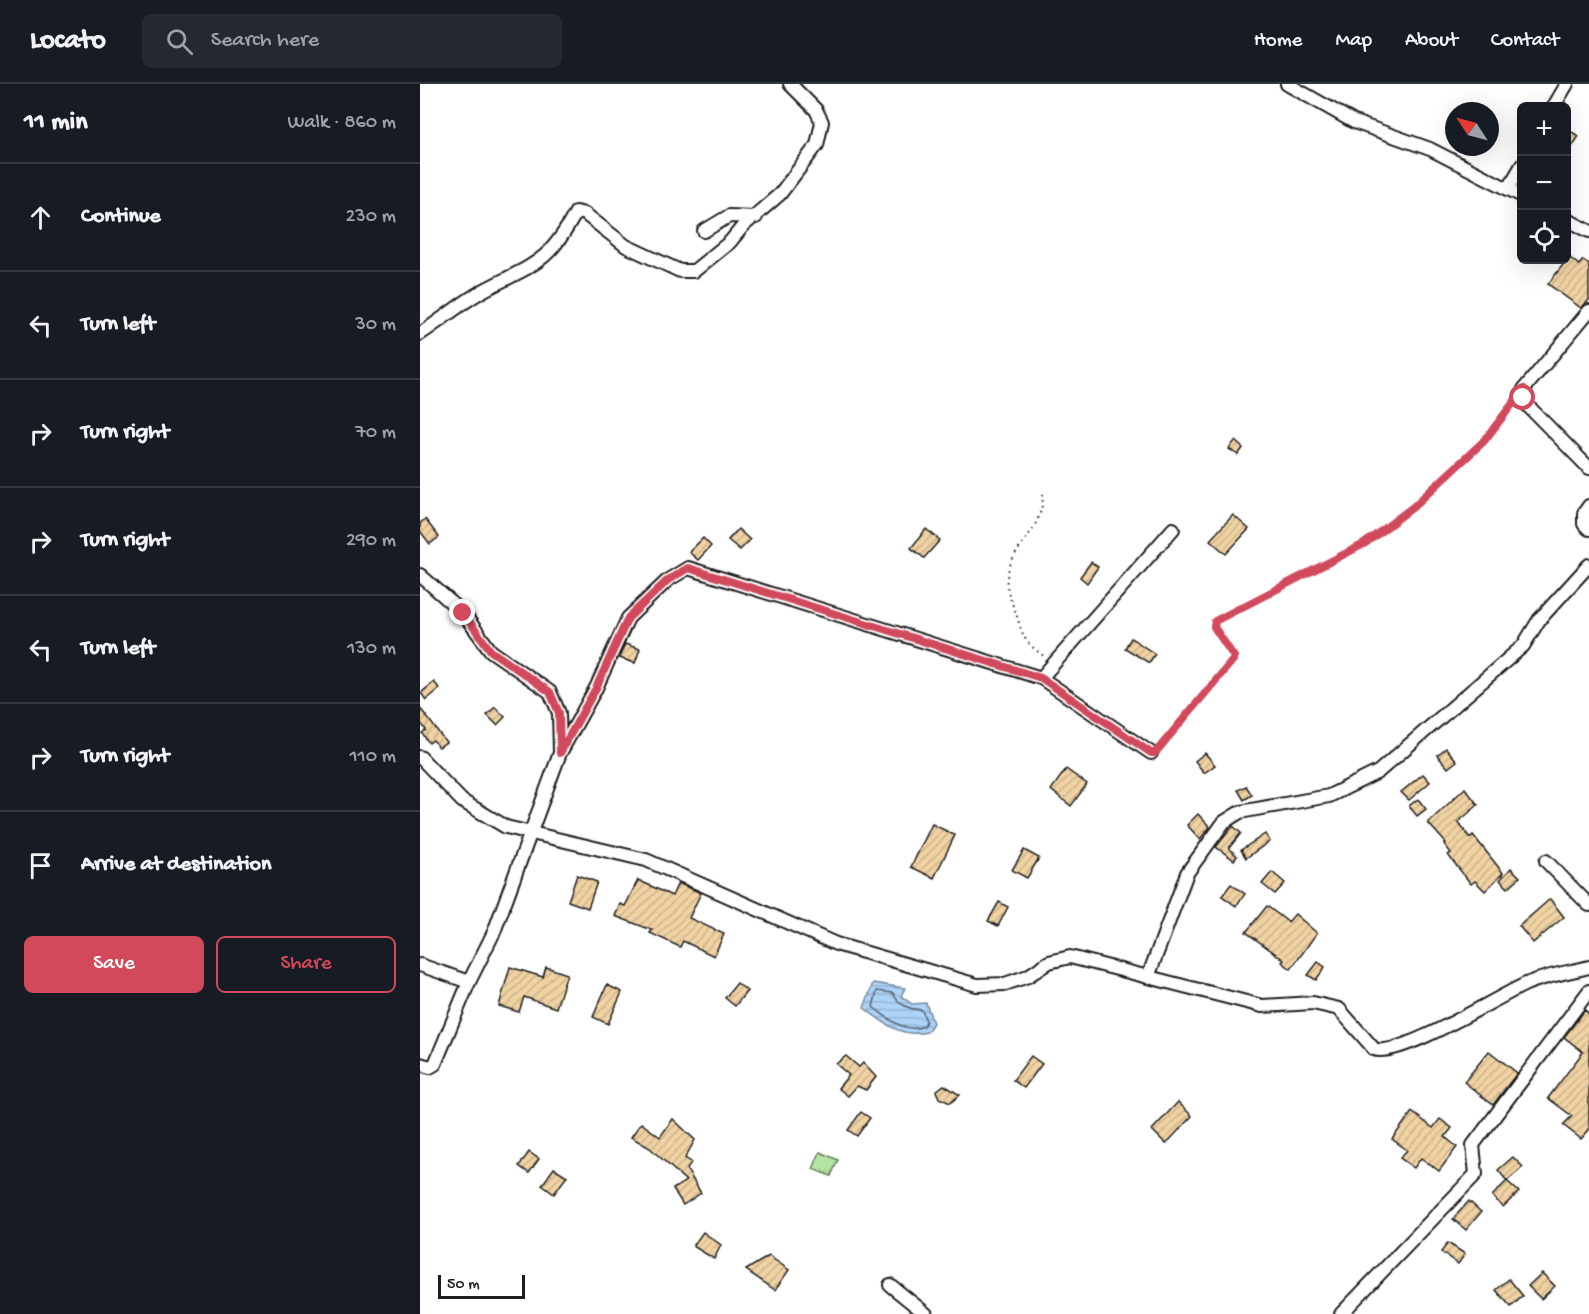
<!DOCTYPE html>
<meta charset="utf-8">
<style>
:root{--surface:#171b24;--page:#242831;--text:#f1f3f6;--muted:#9ea1a6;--line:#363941;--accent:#d1495b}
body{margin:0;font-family:"Gochi Hand",sans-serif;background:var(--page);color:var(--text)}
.controls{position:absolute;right:18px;top:18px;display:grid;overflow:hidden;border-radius:9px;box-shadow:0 6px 24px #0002}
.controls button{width:54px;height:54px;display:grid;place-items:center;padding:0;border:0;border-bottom:2px solid var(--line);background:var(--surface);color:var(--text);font:30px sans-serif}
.compass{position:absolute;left:1025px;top:18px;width:54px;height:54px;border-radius:50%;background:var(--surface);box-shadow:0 6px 24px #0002;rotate:306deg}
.scale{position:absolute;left:18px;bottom:15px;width:87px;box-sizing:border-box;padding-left:6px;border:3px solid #1c1c1c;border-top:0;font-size:16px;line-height:21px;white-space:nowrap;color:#1c1c1c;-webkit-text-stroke:4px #fff;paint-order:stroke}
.stop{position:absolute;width:18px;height:18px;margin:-14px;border:4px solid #d1495b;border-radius:50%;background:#fff}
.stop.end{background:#d1495b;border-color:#fff;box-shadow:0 2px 6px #0008}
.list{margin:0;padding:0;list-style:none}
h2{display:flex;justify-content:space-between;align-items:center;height:78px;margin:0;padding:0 24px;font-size:26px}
h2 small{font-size:20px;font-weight:400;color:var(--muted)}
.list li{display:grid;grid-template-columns:39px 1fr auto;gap:18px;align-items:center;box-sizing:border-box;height:108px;padding:0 24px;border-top:2px solid var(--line)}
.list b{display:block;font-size:22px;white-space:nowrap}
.list em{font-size:20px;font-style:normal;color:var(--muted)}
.actions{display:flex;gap:12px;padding:18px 24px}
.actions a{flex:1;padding:14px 0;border:2px solid var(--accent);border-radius:9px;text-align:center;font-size:21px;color:var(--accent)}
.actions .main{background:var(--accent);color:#fff}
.icon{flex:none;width:33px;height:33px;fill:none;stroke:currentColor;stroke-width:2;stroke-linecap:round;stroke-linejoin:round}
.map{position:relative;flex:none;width:1169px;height:1230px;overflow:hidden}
header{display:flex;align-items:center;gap:36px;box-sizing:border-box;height:84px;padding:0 30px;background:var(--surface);border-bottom:2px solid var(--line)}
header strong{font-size:28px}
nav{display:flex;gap:33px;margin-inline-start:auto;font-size:21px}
.search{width:420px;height:54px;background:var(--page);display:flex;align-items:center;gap:15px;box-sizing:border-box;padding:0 21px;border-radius:9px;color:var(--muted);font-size:22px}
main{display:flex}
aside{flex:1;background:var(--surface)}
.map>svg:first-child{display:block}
.grass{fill:url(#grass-tufts);stroke:#688060;stroke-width:1.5}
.water{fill:url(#water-rules);stroke:#738a9f;stroke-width:1.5}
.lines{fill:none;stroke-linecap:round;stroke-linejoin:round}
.shore{stroke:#566574;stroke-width:1.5}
.building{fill:url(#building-hatch);stroke:#1c1c1c;stroke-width:1.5}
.minor-casing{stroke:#1c1c1c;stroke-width:16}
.path{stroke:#1c1c1c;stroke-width:2;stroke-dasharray:1.5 4.5;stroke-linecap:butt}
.minor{stroke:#fff;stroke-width:12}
.route{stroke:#d1495b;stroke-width:8}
</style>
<header>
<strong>Locato</strong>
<div class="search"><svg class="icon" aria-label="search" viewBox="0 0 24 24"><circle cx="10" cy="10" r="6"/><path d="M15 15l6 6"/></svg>Search here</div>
<nav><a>Home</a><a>Map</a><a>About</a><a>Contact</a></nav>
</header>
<main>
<aside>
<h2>11 min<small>Walk · 860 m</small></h2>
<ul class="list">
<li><svg class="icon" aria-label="ahead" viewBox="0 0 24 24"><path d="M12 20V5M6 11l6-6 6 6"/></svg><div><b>Continue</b></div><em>230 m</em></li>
<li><svg class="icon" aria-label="left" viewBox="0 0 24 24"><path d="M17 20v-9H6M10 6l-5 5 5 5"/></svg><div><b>Turn left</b></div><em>30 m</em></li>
<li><svg class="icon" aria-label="right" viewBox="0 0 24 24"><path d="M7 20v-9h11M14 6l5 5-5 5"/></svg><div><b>Turn right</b></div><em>70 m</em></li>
<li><svg class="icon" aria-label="right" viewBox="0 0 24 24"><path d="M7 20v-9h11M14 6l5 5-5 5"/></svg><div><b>Turn right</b></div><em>290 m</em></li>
<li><svg class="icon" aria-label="left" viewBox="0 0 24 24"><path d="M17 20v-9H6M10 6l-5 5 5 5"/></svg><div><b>Turn left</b></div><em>130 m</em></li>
<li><svg class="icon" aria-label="right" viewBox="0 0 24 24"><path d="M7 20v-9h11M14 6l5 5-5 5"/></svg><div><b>Turn right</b></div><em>110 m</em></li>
<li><svg class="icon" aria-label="arrive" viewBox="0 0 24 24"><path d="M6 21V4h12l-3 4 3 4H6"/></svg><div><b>Arrive at destination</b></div></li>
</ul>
<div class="actions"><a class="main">Save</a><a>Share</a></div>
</aside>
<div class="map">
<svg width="1169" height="1230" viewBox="0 0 1169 1230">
<defs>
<pattern id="grass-tufts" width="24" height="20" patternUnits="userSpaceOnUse" patternTransform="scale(1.5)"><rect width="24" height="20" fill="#b4e5a5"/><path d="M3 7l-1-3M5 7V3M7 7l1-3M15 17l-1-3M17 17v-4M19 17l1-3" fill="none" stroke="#9ac48d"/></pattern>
<pattern id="water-rules" width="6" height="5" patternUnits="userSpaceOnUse" patternTransform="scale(1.5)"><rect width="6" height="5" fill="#add3f7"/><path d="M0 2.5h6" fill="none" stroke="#94b5d3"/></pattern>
<pattern id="building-hatch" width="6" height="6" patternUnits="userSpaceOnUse" patternTransform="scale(1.5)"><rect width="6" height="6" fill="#f0d2a3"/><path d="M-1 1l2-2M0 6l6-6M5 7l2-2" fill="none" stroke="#cdb48c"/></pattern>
</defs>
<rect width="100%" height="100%" fill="#fff"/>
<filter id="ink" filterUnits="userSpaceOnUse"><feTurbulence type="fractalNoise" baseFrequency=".0167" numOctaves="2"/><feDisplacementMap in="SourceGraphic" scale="12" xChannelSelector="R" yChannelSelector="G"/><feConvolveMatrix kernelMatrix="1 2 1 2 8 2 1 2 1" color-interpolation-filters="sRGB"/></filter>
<g filter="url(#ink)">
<polygon class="grass" points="400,1068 418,1076 411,1092 393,1085"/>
<path class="water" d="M 453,899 L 485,904 L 481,912 L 492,920 L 506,919 L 513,939 L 507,948 C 480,954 465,939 444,924 Z"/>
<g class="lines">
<path class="shore" d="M 457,907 L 473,909 C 479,922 489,925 502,926 L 506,937 L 504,942 C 484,950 468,934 453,923 Z"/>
</g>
<g class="building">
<polygon points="1146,45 1159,52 1146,72"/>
<polygon points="1149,173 1159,181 1163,176 1169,180 1169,216 1161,224 1128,200"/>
<polygon points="815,357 823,364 818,371 809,365"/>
<polygon points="813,431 829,445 806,470 790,456"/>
<polygon points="5,435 19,453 10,460 0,447 0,439"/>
<polygon points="318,445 330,456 320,466 308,456"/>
<polygon points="506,445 520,456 504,474 491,464"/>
<polygon points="283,454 291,462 278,476 269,468"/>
<polygon points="671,478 678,483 667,499 660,493"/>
<polygon points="711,554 735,570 729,579 705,564"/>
<polygon points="205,560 220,565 215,579 199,574"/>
<polygon points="14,598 20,605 6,616 1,609"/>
<polygon points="75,623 85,633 77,641 67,631"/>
<polygon points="0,624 26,658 19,663 13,656 9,659 2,649 6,646 0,638"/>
<polygon points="1026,664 1037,677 1028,684 1017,671"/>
<polygon points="785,669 795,681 784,689 775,677"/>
<polygon points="646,685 667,700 651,722 631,706"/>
<polygon points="1003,690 1010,698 989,716 981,708"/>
<polygon points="826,702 832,711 824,716 818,706"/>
<polygon points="1045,704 1058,721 1038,738 1050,754 1053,751 1083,789 1065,807 1055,797 1051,800 1028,771 1031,769 1024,760 1026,759 1008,739"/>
<polygon points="998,715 1006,725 997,732 989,722"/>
<polygon points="778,730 790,743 780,755 767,741"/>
<polygon points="512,740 535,751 514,794 491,783"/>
<polygon points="813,742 821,749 809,764 817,772 814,776 796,763"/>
<polygon points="845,750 850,757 826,774 821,766"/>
<polygon points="604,766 619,774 607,794 592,786"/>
<polygon points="1091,784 1100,793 1088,804 1080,796"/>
<polygon points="852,788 865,799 855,810 842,800"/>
<polygon points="157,791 177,798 168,824 148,817"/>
<polygon points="218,796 252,812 258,799 281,809 269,834 304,850 294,872 263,857 260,863 230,849 232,846 195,832 200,820 205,822"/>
<polygon points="811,800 825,810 816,822 802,812"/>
<polygon points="1130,815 1144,833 1113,859 1099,842"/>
<polygon points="579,818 588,823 578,842 568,837"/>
<polygon points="847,822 868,838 875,830 897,849 871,885 862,878 864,876 826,848"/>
<polygon points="898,878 905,883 896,896 888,891"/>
<polygon points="90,883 123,893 126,883 147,890 136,924 104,913 99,928 79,922"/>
<polygon points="317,899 327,907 315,922 305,914"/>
<polygon points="187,901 202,908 188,940 173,933"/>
<polygon points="1165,926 1169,930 1169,1046 1161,1055 1143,1041 1152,1032 1128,1014 1163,968 1144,953"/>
<polygon points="1069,967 1097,989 1073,1021 1044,998"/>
<polygon points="426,972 439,983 443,979 456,993 446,1006 437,1002 428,1012 418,1004 429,991 416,980"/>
<polygon points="611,972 622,980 604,1004 593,996"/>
<polygon points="524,1001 540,1011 530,1019 519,1014 516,1007"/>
<polygon points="758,1018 772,1032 746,1060 732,1046"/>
<polygon points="441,1028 450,1034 437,1052 428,1046"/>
<polygon points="992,1028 1013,1044 1020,1035 1032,1044 1025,1053 1037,1063 1019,1087 1001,1074 994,1084 980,1074 987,1066 972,1055"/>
<polygon points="253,1035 275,1056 265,1074 271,1078 267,1086 281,1109 263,1121 253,1105 266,1097 230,1064 211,1053 221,1039 240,1053"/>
<polygon points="109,1068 119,1075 109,1089 99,1082"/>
<polygon points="1093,1073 1103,1083 1087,1097 1078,1086"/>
<polygon points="134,1084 147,1092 134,1110 122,1101"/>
<polygon points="1087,1097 1099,1108 1083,1123 1072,1112"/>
<polygon points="1049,1117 1061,1128 1046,1146 1033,1135"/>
<polygon points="283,1148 301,1161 294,1175 273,1162"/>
<polygon points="1028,1159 1045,1170 1038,1180 1021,1168"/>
<polygon points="349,1172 369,1186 355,1206 326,1186"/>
<polygon points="1122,1189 1135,1202 1121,1215 1108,1202"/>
<polygon points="1089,1195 1103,1212 1091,1223 1076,1206"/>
</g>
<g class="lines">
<defs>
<g id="minor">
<polyline points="867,0 934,38 1010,65 1102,112"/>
<polyline points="1134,22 1147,0"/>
<polyline points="1088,105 1102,81"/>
<polyline points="1146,135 1169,147"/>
<polyline points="284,147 309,132 336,133"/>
<polyline points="1169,227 1104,305 1103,313 1107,321 1169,384"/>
<path d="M 0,250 C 22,236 43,217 66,205 C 114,180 129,179 156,128 L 165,130 L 206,162 L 260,187 L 274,187 L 310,158 L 323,142 L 360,110 L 397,61 L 402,38 L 396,26 L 370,0"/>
<polyline points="1169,422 1164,429 1164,440 1169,445"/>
<polyline points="0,491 43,529 71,567 130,608 139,629 140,667"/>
<polyline points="621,594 753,445"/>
<path d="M 0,673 L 42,717 L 86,743 L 226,776 L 416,860 L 557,901 L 585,900 L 608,892 L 629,878 L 650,873 L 842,922 L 893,919 L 919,925 L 954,965 C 978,975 1077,913 1106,900 C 1125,892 1149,888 1169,883"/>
<polyline points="1126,777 1169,821"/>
<polyline points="0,881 49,898"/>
<polyline points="728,893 767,789 804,738 820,728 909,712 958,688 1103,562 1119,536 1169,481"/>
<polyline points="0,980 10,983 15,980 49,898 74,848 140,669 176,604 208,534 248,496 268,484 621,594 731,669"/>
<polyline points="470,1201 506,1230"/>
<polyline points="921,1230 1056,1090 1053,1061 1169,907"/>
</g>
</defs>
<use href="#minor" class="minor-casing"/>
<g class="path">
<path d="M 623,410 C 623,448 591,462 587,493 C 585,504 592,519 596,529 C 604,555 603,557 625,573"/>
<polyline points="740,663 813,576 814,573 794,543 795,537 944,460 993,423 1063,357 1092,320"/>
</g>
<use href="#minor" class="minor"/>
</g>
</g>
<g class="lines" filter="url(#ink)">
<polyline class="route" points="43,529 71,567 130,608 139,629 140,669 176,604 208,534 248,496 268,484 621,594 731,669 735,669 813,576 814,573 794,543 795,537 944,460 993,423 1064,357 1104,305 1103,314"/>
</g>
</svg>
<div class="controls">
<button>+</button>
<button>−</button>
<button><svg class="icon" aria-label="locate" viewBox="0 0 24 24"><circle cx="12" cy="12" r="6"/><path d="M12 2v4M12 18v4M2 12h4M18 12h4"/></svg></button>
</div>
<svg class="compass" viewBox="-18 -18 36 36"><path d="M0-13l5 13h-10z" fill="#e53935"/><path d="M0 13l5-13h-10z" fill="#9ea1a6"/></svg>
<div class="scale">50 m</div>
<div class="stop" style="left:1103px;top:314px"></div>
<div class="stop end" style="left:43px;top:529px"></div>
</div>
</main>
